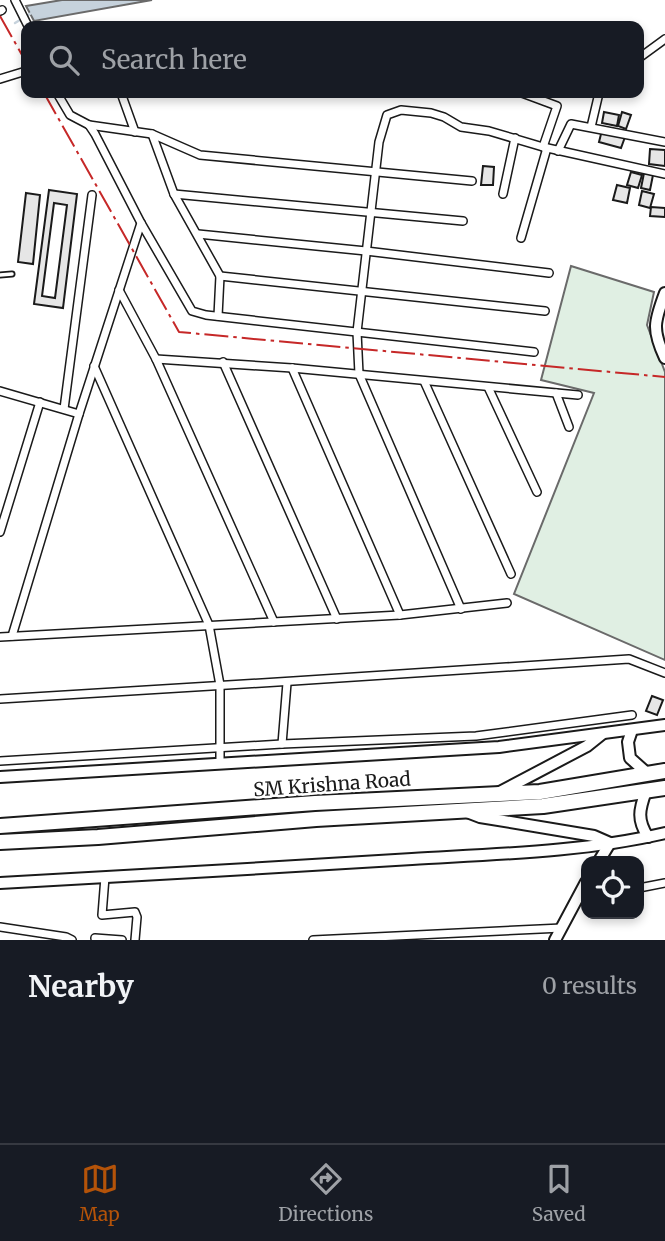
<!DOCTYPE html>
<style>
:root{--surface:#171b24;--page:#242831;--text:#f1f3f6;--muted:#9ea1a6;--line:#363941;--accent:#b45309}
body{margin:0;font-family:Merriweather,serif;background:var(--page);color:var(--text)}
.controls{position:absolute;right:21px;bottom:21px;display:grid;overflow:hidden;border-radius:14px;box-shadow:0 4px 10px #0003}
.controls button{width:63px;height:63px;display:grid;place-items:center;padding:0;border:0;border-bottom:2px solid var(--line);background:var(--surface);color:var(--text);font:35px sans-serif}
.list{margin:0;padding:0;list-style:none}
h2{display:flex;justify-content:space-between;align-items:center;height:91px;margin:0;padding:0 28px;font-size:30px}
h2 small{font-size:23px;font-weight:400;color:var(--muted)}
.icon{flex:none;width:38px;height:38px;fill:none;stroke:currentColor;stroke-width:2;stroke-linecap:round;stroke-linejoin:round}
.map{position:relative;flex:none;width:665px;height:940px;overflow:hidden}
.search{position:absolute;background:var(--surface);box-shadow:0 4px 10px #0003;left:21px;right:21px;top:21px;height:77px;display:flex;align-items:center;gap:18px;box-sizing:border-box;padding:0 24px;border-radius:14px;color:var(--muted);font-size:26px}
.sheet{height:203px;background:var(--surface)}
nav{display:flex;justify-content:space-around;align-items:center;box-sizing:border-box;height:98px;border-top:2px solid var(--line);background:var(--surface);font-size:19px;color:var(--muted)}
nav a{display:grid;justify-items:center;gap:4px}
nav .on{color:var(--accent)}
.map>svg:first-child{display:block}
.green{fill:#e0efe3;stroke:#6a6a6a;stroke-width:2}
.water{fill:#c6d2dc;stroke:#6a6a6a;stroke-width:2}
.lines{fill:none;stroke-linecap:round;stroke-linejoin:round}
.stream{stroke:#c6d2dc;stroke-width:2.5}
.building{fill:#e6e6e6;stroke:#1a1a1a;stroke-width:2;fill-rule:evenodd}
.lane-casing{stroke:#1a1a1a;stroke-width:7}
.street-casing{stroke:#1a1a1a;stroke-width:10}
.secondary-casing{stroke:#1a1a1a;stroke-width:14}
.highway-casing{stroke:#1a1a1a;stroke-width:18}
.lane{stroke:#fff;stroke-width:3.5}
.street{stroke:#fff;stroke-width:7}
.secondary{stroke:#fff;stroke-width:10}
.highway{stroke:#fff;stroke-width:14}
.power{stroke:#c62828;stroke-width:2;stroke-dasharray:24 5 3.5 5;stroke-linecap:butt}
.labels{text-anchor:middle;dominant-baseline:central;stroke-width:5;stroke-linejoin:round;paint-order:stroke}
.street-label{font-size:19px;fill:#1a1a1a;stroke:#fff}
</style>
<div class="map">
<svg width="665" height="940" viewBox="0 0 665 940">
<rect width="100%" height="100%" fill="#fff"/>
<polygon class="green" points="571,266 654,292 647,325 665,372 665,660 514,594 594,393 541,380"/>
<polygon class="water" points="62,0 152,0 34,21 26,6"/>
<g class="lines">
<polyline class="stream" points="15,23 33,12"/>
</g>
<g class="building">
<polygon points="604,112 619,115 617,126 602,123"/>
<polygon points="622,112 631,115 626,129 618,126"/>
<polygon points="602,130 625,137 621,148 599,142"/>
<polygon points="650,149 665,150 665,166 649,164"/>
<polygon points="483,166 494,167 493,185 481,185"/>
<polygon points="631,172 642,175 638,188 627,185"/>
<polygon points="644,173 653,175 650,190 641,188"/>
<polygon points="617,185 630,188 627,203 613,200"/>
<path d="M 49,190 L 77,194 L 63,308 L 34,304 ZM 54,203 L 67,205 L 55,298 L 42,296 Z"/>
<polygon points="642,191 654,194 650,208 639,205"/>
<polygon points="26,193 40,195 33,264 18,262"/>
<polygon points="651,207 665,208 665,217 650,216"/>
<polygon points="652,696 663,700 657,715 646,711"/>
</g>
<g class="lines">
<defs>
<polyline id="lane" points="0,275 12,274"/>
<g id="street">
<polyline points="15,0 28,26"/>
<polyline points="0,11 2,10"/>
<polyline points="639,58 665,39"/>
<polyline points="0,79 26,71"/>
<polyline points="57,93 70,115 89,125 95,134 141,223 192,311 206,315 534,352"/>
<polyline points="121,93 135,132"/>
<polyline points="522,93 557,106 543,147"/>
<polyline points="89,125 152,134 200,155 472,181"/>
<polyline points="591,127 599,93"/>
<polyline points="152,134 174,194 220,276 218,316"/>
<polyline points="558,151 571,124 665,142"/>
<polyline points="174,194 463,221"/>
<polyline points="503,194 515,138"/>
<polyline points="198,234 366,251 549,273"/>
<polyline points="521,238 547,148"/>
<polyline points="220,276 545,311"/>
<polyline points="119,290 156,359 274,622"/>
<polyline points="156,359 292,368 578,395"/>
<polyline points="223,362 337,619"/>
<polyline points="94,366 209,625 220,685 220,763"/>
<polyline points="292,368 400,615"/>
<polyline points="424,381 511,574"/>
<polyline points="488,387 537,492"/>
<polyline points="0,391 79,414"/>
<polyline points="556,393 569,427"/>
<polyline points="64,409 92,195"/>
<polyline points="0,532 40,402"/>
<polyline points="461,609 359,374 357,332 379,142 387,115 401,110 431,113 444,117 461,127 489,131 543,147 665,174"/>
<polyline points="12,636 79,414 141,223"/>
<polyline points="0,637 400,615 507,603"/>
<path d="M 0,699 C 210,686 419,674 629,659 L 665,673"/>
<polyline points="282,744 287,683"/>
<polyline points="0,761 282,744 476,736 632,715"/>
<polyline points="105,877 102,915 135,912 137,917 135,940"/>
<polyline points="639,888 665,883"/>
<polyline points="0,927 66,937 72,940"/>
<polyline points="95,938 122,940"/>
<polyline points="313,940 562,928"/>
</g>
<g id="secondary">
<path d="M 665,293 C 654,322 652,330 665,358"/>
<polyline points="632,730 628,742 630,758 648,774"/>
<polyline points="0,777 499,747 665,725"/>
<path d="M 646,791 C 639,810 637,820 648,837"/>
<polyline points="498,793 587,746 602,734"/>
<polyline points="467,812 480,817 594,836 610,843 599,861"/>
<path d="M 0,883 C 137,875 275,868 412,859 C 496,854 583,852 665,833"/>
<polyline points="555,940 586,882"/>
</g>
<g id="highway">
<polyline points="0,826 315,803 540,792 665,771"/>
<polyline points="0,842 98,837 316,819 543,806 665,788"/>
</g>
</defs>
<use href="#lane" class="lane-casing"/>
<use href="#street" class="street-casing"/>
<use href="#secondary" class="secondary-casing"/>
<use href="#highway" class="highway-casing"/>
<use href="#lane" class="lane"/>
<use href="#street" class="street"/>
<use href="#secondary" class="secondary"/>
<use href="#highway" class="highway"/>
<g class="power">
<polyline points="0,16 26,62"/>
<polyline points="44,93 179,332 665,377"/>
</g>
</g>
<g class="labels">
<g class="street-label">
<text transform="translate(332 784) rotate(-4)">SM Krishna Road</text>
</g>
</g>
</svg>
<div class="controls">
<button><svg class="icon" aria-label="locate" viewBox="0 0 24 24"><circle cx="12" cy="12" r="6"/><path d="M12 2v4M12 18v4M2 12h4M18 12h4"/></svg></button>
</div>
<div class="search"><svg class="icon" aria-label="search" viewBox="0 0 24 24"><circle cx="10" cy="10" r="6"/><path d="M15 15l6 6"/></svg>Search here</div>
</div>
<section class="sheet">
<h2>Nearby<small>0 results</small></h2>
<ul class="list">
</ul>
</section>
<nav>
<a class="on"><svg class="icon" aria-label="map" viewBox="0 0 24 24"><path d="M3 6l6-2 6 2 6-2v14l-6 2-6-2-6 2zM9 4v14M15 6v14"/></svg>Map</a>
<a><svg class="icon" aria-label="directions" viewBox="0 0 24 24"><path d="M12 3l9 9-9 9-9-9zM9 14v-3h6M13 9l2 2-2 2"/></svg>Directions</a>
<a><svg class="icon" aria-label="saved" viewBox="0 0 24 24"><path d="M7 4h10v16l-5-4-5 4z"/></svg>Saved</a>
</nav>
